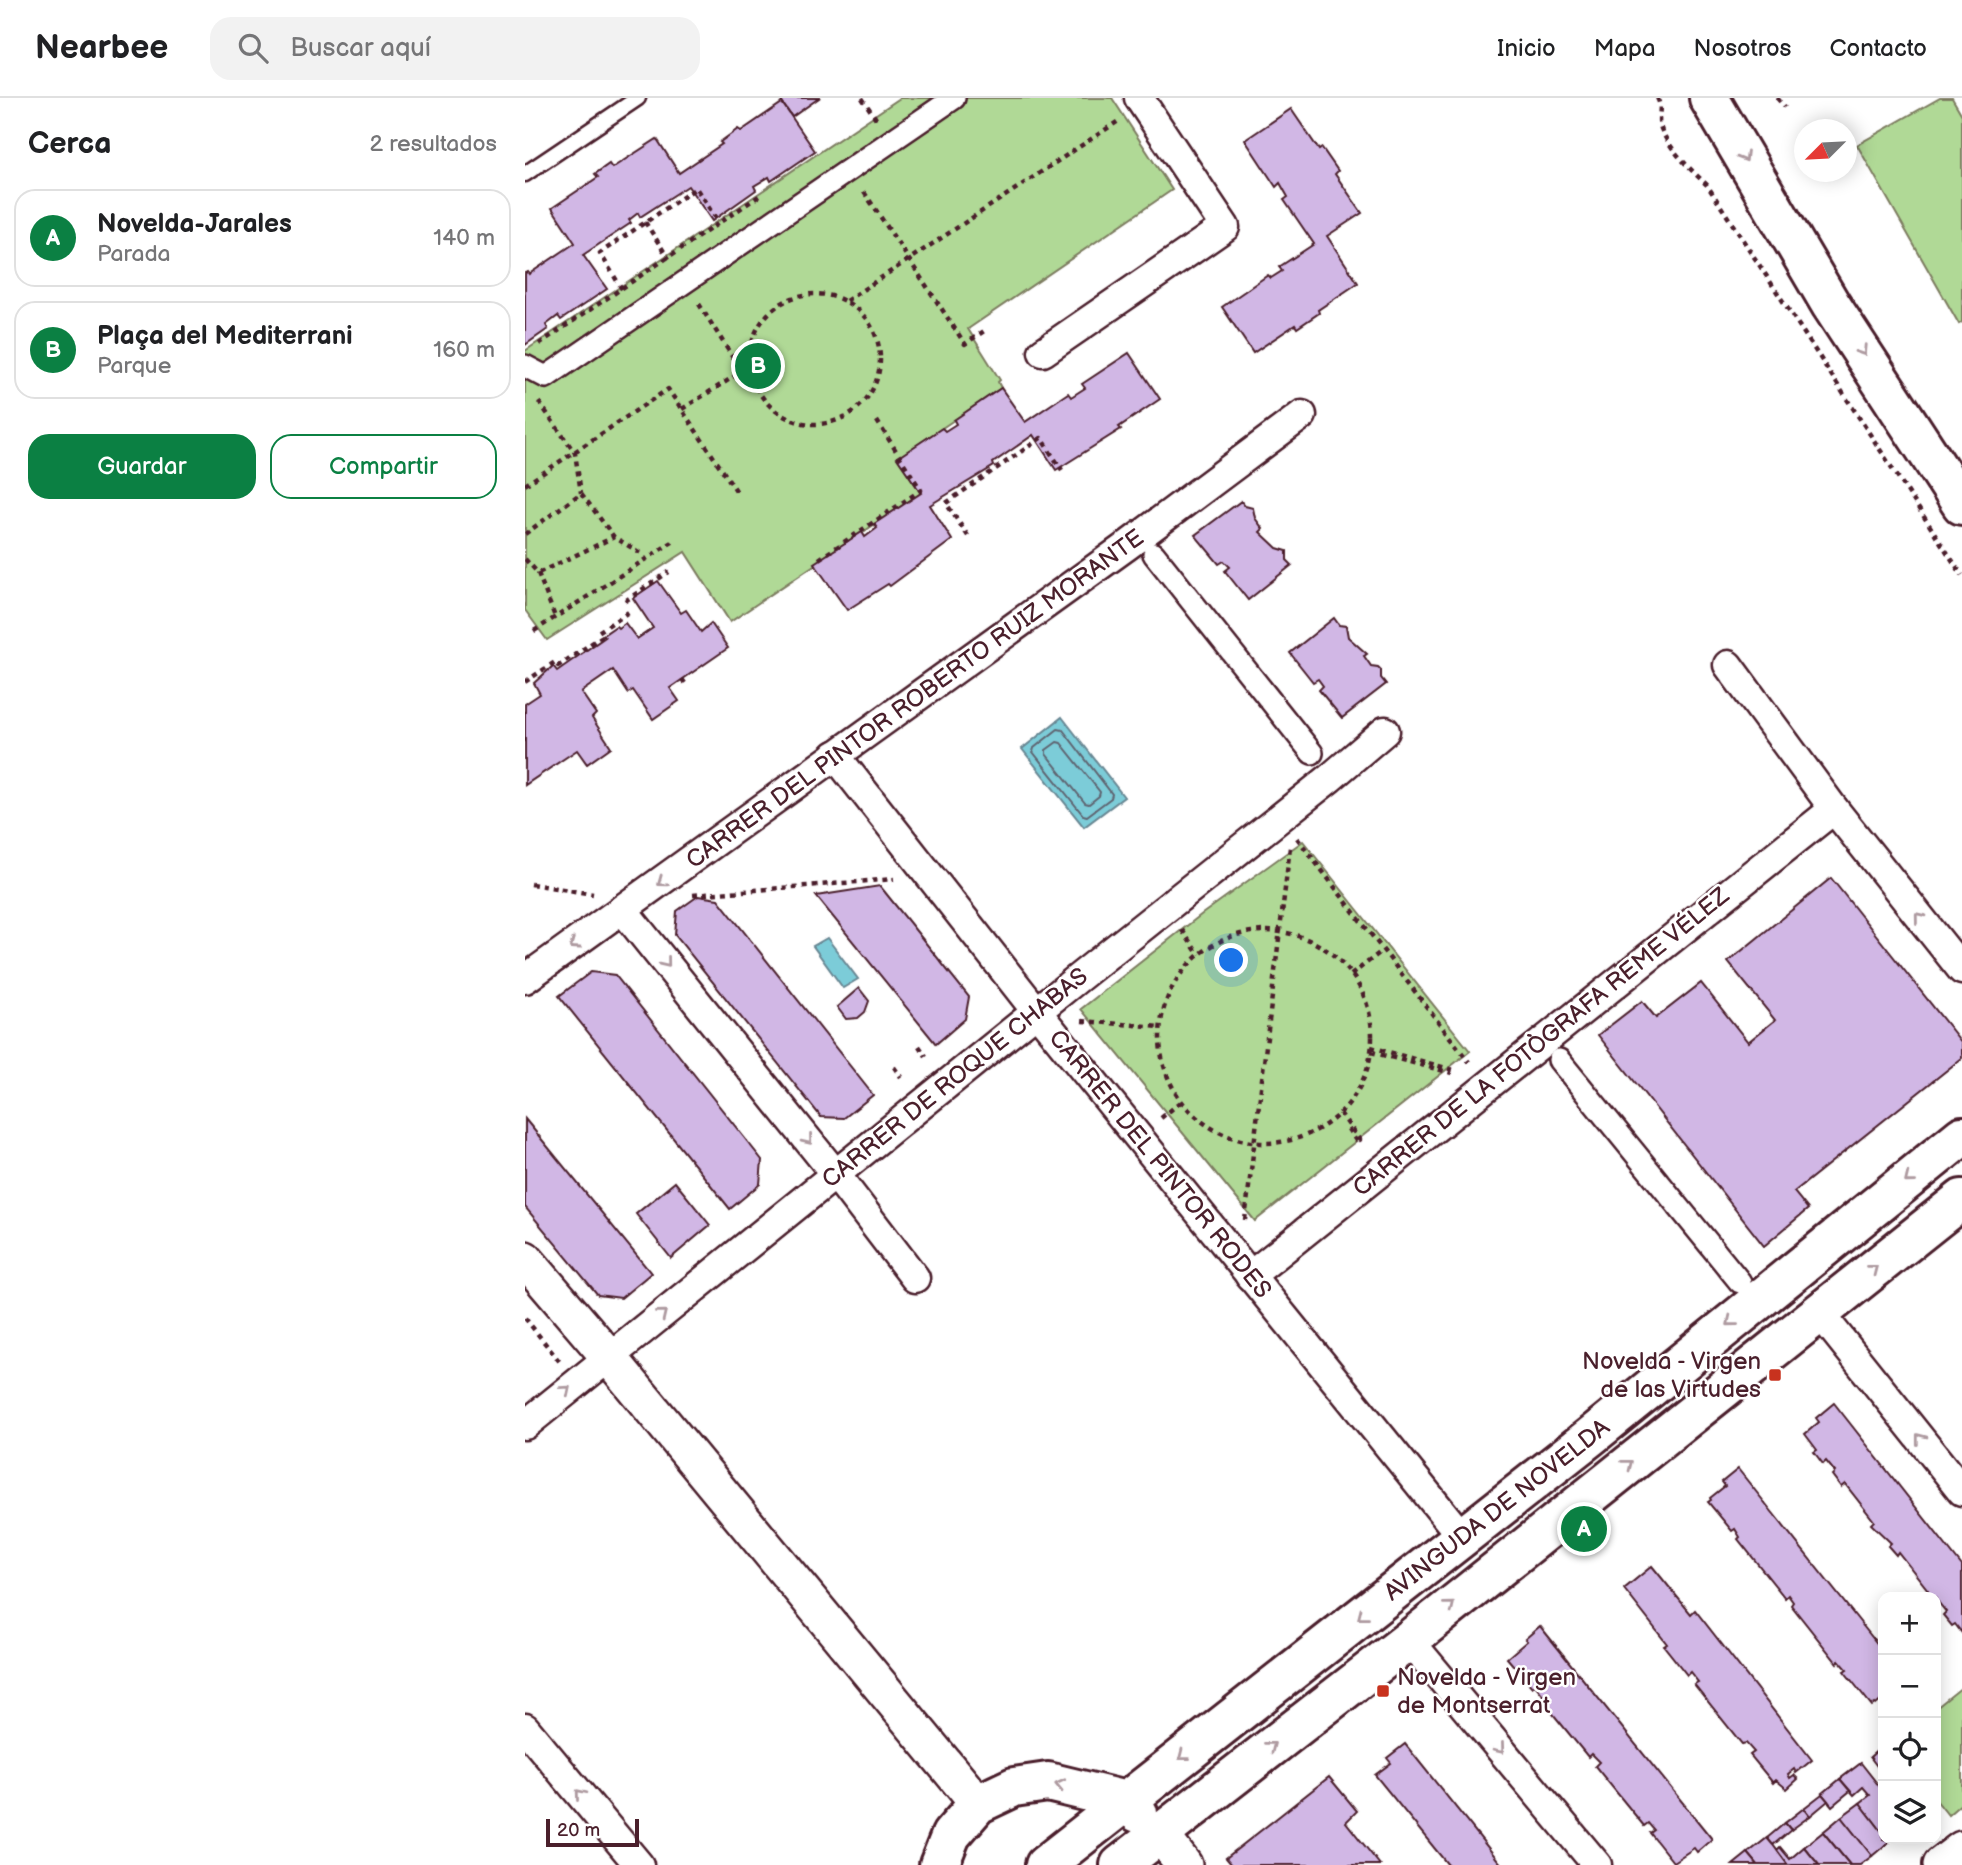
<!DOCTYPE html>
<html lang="es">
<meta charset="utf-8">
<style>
:root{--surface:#fff;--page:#f2f2f2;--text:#202124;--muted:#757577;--line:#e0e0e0;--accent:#0b8043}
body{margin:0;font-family:"Balsamiq Sans",sans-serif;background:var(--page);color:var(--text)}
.controls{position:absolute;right:21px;bottom:21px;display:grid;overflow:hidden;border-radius:14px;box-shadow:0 4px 18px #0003}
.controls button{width:63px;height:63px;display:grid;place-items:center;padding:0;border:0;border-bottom:2px solid var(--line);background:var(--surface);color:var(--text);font:35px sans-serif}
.compass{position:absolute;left:1269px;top:21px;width:63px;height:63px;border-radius:50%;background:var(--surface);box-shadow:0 4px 18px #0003;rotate:246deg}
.scale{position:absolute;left:21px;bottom:18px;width:93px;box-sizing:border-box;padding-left:7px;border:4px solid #4a1f2b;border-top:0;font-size:19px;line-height:24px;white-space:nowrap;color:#4a1f2b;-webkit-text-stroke:5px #fff;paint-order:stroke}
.you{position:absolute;left:707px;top:863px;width:24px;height:24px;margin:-18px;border:5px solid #fff;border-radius:50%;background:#1a73e8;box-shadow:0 0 0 10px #1a73e833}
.badge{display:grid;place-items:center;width:46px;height:46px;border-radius:50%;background:var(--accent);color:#fff;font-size:23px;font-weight:700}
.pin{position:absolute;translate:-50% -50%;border:4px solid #fff;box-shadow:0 2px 7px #0006}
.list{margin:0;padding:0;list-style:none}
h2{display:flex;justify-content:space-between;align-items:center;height:91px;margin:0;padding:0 28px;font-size:30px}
h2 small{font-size:23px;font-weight:400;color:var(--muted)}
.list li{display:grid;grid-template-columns:46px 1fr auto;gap:21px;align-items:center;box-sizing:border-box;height:98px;margin:0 14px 14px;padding:0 14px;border:2px solid var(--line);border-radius:21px}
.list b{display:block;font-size:26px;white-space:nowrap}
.list p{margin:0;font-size:23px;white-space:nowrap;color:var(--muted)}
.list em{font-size:23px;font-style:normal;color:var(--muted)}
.actions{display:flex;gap:14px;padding:21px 28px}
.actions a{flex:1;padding:16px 0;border:2px solid var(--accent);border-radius:21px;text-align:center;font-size:24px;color:var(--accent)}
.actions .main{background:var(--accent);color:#fff}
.icon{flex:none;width:38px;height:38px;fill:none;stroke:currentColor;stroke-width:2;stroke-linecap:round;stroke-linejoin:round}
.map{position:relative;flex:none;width:1437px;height:1767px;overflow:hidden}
header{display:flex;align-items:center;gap:42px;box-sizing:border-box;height:98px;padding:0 35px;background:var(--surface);border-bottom:2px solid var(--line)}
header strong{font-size:33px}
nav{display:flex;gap:38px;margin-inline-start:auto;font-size:24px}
.search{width:490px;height:63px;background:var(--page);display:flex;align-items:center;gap:18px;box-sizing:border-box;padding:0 24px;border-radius:21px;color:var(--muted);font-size:26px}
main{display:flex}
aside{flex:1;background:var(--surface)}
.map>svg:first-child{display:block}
.green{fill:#b0d996;stroke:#7d7c60;stroke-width:2}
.water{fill:#7cccd8;stroke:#688793;stroke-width:2}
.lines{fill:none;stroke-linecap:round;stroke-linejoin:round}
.shore{stroke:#5e6470;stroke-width:2}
.building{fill:#d1b7e5;stroke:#4a1f2b;stroke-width:2}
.service-casing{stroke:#4a1f2b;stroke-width:19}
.pedestrian-casing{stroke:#4a1f2b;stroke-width:26}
.minor-casing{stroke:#4a1f2b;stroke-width:33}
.tertiary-casing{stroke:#4a1f2b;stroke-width:40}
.secondary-casing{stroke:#4a1f2b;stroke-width:44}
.path{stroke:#4a1f2b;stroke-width:4.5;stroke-dasharray:5 5;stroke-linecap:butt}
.service{stroke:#fff;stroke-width:14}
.pedestrian{stroke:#fff;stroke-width:21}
.minor{stroke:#fff;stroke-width:28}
.tertiary{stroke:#fff;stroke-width:35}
.secondary{stroke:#fff;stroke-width:38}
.oneway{stroke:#ae9aa0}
.poi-dot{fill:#c8321e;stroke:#fff;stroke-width:2.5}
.labels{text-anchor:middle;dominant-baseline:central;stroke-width:5;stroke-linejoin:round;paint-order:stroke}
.street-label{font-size:24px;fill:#4a1f2b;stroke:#fff}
.poi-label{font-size:24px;fill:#4a1f2b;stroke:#fff;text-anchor:end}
</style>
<header>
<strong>Nearbee</strong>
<div class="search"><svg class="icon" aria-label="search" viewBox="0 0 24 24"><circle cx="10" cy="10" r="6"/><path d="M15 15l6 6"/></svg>Buscar aquí</div>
<nav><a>Inicio</a><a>Mapa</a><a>Nosotros</a><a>Contacto</a></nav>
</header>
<main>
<aside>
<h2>Cerca<small>2 resultados</small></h2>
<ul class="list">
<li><span class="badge">A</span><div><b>Novelda-Jarales</b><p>Parada</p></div><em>140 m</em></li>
<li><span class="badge">B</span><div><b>Plaça del Mediterrani</b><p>Parque</p></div><em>160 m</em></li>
</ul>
<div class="actions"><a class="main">Guardar</a><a>Compartir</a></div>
</aside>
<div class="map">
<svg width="1437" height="1767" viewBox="0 0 1437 1767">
<rect width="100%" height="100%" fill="#fff"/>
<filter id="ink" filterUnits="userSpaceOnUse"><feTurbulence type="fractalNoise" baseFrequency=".0143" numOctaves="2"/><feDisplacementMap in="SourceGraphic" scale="14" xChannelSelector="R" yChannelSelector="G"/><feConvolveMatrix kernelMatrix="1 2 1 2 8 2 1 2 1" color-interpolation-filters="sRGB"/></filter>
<g filter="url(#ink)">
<g class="green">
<polygon points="375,0 587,0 647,92 443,231 475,282 473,284 476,290 373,360 396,395 205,524 160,454 22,542 0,512 0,253"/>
<polygon points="1415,0 1427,0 1437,17 1437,224 1434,226 1332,47"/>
<polygon points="778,743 945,953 730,1123 556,911 677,816"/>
<polygon points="1437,1589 1437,1705 1423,1717 1411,1702 1411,1610"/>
</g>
<g class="water">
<polygon points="537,619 599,699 559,729 497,651"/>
<polygon points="302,840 333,881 318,890 288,848"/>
</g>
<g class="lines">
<g class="shore">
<polygon points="533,631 538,632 587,696 586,700 562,718 558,717 508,654 509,650"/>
<polygon points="532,644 536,645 575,694 574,698 564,706 560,705 521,656 521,652"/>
</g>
</g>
<g class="building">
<polygon points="254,0 294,0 267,19"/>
<polygon points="257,5 290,53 246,83 244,79 229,88 231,92 187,123 163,88 115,119 113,115 104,122 106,125 58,157 82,191 36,222 33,218 21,227 23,231 0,247 0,175 3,174 4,176 50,145 27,110 73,79 70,76 84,66 87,70 132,41 154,75 197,46 195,44 213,31 216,33"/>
<polygon points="766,11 794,52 797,50 813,73 810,76 837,115 802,138 833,185 793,212 794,215 772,230 770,227 728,255 697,209 743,177 746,180 757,173 754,169 789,146 759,102 763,99 755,85 751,89 720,42"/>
<polygon points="604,255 635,301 594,329 596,331 531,372 508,337 468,365 469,368 405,407 427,442 365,488 363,486 322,512 289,465 337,434 340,439 352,430 349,426 396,395 372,360 417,330 420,333 431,326 429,322 476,290 500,324 543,295 546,299 560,290 557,286"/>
<polygon points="716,403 720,408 728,410 730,420 738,431 735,434 752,450 762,453 762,462 767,467 723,502 700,473 705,469 699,463 694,466 670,437"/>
<polygon points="133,483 156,515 161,512 176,534 186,525 203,550 145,590 154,603 128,621 108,592 103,595 88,572 56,594 71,616 67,620 86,649 62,666 52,652 0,687 0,606 15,596 9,585 28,568 32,573 80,539 78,537 91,528 93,530 100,525 112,541 128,530 108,500"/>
<polygon points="809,520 814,527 821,528 823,539 842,556 839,558 846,568 853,569 856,572 856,580 861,586 817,620 794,592 798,588 793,581 788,584 765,555"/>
<polygon points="1306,780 1437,945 1437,960 1269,1094 1283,1111 1239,1148 1073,937 1117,903 1131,920 1176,885 1223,944 1250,922 1203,864"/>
<polygon points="355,788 444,899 440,921 411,946 291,798"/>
<polygon points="173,798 193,801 348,997 319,1020 296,1019 150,837 152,813"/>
<polygon points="66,874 90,877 237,1062 235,1086 205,1111 34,898"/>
<polygon points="334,890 344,903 340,914 333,920 321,921 312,909"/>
<polygon points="0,1021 126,1175 96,1200 73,1197 0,1109"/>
<polygon points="150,1084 185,1127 146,1160 111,1116"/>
<polygon points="1309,1305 1437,1468 1437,1535 1430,1526 1427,1528 1418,1517 1421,1514 1413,1504 1411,1505 1411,1499 1404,1499 1400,1494 1403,1492 1373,1454 1371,1457 1363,1448 1366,1445 1346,1426 1349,1423 1320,1386 1316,1389 1307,1377 1310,1374 1301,1363 1298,1366 1289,1354 1292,1352 1280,1336 1294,1324 1291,1320"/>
<polygon points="1213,1371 1358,1553 1358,1601 1351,1607 1350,1606 1347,1608 1319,1573 1322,1571 1314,1562 1312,1565 1266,1507 1268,1504 1263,1497 1260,1500 1213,1441 1215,1439 1210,1431 1207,1433 1183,1404 1186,1402 1185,1400 1200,1388 1197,1384"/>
<polygon points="1127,1468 1166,1516 1170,1512 1287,1662 1271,1675 1269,1671 1263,1676 1265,1680 1269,1677 1273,1681 1262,1691 1251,1682 1248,1685 1225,1657 1229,1654 1221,1645 1217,1646 1169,1586 1173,1584 1165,1574 1162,1577 1139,1548 1142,1546 1099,1491"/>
<polygon points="1015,1528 1187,1741 1172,1754 1169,1750 1148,1764 1125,1735 1129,1732 1123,1725 1119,1728 1070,1668 1074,1664 1066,1656 1063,1659 1015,1600 1018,1597 1010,1587 1007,1589 982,1560 1002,1543 1000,1541"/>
<polygon points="880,1646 977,1767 923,1767 850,1677 866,1665 862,1660"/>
<polygon points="1355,1650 1358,1654 1358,1676 1345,1659"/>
<polygon points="1336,1665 1358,1693 1358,1735 1335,1705 1345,1697 1338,1689 1329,1697 1315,1681"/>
<polygon points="804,1679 832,1713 821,1724 855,1767 707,1767 701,1760"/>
<polygon points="1315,1681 1325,1693 1307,1708 1297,1696"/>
<polygon points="1297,1696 1303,1703 1285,1718 1279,1710"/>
<polygon points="1335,1705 1358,1735 1358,1741 1365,1743 1347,1758 1316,1719"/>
<polygon points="1279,1710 1285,1718 1266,1732 1260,1725"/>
<polygon points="1316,1719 1347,1758 1335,1767 1325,1767 1298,1734"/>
<polygon points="1260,1725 1266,1732 1248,1747 1242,1740"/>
<polygon points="1298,1734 1325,1767 1294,1767 1279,1749"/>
<polygon points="1242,1740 1248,1747 1263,1767 1233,1767 1223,1755"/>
<polygon points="1255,1749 1265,1761 1279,1749 1294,1767 1263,1767 1252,1752"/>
<polygon points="1223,1755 1233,1767 1208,1767"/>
</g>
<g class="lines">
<defs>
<polyline id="service" points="0,76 113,0"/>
<g id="pedestrian">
<polyline points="0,268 21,279 429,0"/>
<polyline points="629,456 787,655"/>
<polyline points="1034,962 1215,1184"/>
</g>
<g id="minor">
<polyline points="518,254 700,129 614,0"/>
<polyline points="1203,567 1309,711 1437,872"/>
<polyline points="310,657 512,914 938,1440"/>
<polyline points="98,812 311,1077 390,1180"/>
<polyline points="0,881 603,447 777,317"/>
<polyline points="725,1178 1309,711"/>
<polyline points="1294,1214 1437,1393"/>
<polyline points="0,1327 552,881 805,680 860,633"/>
<polyline points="884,1542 1072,1767"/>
<polyline points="0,1630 114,1767"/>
</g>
<g id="tertiary">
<polyline points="0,1161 84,1259 453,1706"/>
<polyline points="635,1736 659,1767"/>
<polyline points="1416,1767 1437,1751"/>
</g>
<g id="secondary">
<polyline points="1184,0 1306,207 1437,407"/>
<polyline points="414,1767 426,1737 453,1706 489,1689 523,1684 601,1703 613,1715"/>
<polyline points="520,1767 1065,1339 1437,1038"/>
<polyline points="595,1767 884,1542 1437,1101"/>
</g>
</defs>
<use href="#service" class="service-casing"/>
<use href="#pedestrian" class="pedestrian-casing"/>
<use href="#minor" class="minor-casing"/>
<use href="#tertiary" class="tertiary-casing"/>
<use href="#secondary" class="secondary-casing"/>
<g class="path">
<polyline points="337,0 352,22"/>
<path d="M 1132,0 C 1138,9 1132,19 1135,28 C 1142,49 1166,72 1182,87 L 1437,477"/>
<polyline points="1252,0 1260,9"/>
<polyline points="339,94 440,246 459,233"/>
<polyline points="120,124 144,161"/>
<polyline points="97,191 75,155 171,90 194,125"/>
<circle cx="290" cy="261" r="65"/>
<polyline points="321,203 595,22"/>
<polyline points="174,206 217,274"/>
<polyline points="14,246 234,98"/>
<polyline points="14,304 50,355 56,395"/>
<polyline points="157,311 226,268"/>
<polyline points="0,387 143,291 214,397"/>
<polyline points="0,436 56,395 89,439 117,456"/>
<polyline points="443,438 421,405 516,340 537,372"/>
<polyline points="0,461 13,475 89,439"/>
<polyline points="294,461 396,392 352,323"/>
<polyline points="13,475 30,519"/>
<polyline points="100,503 144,474"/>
<polyline points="9,533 149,443"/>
<polyline points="157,581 162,588"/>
<polyline points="0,584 30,564 33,568 76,539 73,534 105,513"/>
<polyline points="772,740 944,964"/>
<polyline points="6,786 68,796"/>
<polyline points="168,797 369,781"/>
<polyline points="657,832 674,857"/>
<circle cx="741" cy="939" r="106"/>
<polyline points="826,877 857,853"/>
<polyline points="557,923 636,929"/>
<polyline points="394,948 401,958"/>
<polyline points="846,949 932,973"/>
<polyline points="846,954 927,975"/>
<polyline points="369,969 376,979"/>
<polyline points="815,1015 837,1045"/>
<polyline points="636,1020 657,1003"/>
<polyline points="823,1031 834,1047"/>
<polyline points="720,1122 765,749"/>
<polyline points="0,1220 35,1264"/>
</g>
<use href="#service" class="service"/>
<use href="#pedestrian" class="pedestrian"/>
<use href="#minor" class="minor"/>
<use href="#tertiary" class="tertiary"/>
<use href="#secondary" class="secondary"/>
</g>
<defs><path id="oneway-chevron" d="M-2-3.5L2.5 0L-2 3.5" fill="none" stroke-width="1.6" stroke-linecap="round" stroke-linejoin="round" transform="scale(1.75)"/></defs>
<g class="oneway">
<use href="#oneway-chevron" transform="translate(1219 59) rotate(59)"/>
<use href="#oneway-chevron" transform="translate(1337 253) rotate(57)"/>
<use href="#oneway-chevron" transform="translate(137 784) rotate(144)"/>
<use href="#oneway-chevron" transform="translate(1394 819) rotate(-129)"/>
<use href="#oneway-chevron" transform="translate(49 847) rotate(145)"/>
<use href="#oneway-chevron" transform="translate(141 865) rotate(51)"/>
<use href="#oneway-chevron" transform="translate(283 1042) rotate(51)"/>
<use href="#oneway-chevron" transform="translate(1384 1081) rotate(141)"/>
<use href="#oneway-chevron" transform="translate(1348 1171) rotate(-38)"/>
<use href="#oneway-chevron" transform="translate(137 1216) rotate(-39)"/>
<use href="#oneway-chevron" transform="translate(1206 1224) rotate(141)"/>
<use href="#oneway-chevron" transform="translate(41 1292) rotate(-40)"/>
<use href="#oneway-chevron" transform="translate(1395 1340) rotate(-128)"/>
<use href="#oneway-chevron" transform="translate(1103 1366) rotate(-38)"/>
<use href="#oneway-chevron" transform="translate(925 1508) rotate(-39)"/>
<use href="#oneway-chevron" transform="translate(837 1518) rotate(142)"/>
<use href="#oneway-chevron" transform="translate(746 1648) rotate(-38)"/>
<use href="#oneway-chevron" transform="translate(975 1651) rotate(50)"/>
<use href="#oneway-chevron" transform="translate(658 1658) rotate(142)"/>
<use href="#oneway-chevron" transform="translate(535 1687) rotate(-167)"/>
<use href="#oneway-chevron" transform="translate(55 1696) rotate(-130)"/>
</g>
</g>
<g class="poi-dot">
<rect x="1243" y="1270" width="14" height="14" rx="3.5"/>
<rect x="851" y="1586" width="14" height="14" rx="3.5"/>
</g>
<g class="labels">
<g class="street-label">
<text transform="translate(390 601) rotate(-36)">CARRER DEL PINTOR ROBERTO RUIZ MORANTE</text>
<text transform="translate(1016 944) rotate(-39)">CARRER DE LA FOTÒGRAFA REME VÉLEZ</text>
<text transform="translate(430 980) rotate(-39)">CARRER DE ROQUE CHABAS</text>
<text transform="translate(635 1066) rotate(51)">CARRER DEL PINTOR RODES</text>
<text transform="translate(972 1412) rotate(-38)">AVINGUDA DE NOVELDA</text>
</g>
<g class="poi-label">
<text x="1236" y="1263">Novelda - Virgen<tspan x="1236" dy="28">de las Virtudes</tspan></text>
<text x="872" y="1579" text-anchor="start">Novelda - Virgen<tspan x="872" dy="28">de Montserrat</tspan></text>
</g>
</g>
</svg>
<div class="controls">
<button>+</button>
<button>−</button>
<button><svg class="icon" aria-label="locate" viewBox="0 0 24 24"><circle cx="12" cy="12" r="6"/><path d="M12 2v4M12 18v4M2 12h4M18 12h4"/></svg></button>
<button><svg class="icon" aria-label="layers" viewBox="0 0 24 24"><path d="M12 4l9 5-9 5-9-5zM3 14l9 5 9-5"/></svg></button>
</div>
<svg class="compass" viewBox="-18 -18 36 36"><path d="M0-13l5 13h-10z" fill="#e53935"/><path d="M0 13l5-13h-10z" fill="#757577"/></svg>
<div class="scale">20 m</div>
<div class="you"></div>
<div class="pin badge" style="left:1059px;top:1431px">A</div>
<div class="pin badge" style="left:233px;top:268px">B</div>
</div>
</main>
